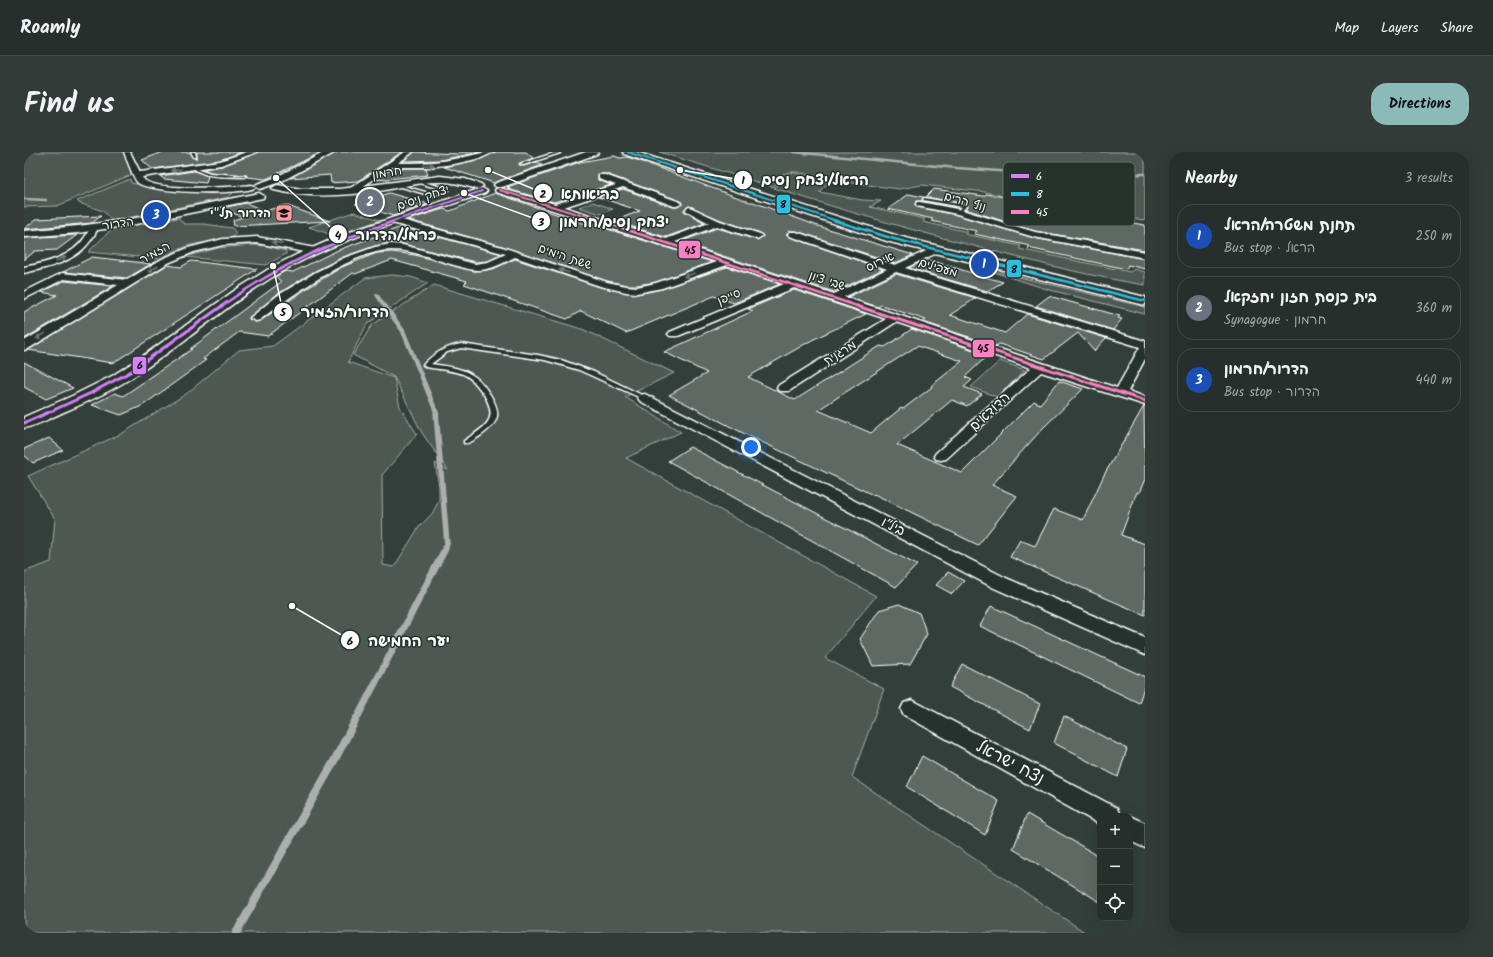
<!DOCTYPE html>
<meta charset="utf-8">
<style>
:root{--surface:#262f2c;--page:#323b38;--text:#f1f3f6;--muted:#a4a9a9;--line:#424a48;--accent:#8bbbb9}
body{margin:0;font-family:Kalam,"Playpen Sans Hebrew",sans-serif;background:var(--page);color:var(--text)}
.controls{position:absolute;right:12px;bottom:12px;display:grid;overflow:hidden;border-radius:8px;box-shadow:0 4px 16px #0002}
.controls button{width:36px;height:36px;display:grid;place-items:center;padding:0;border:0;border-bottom:1px solid var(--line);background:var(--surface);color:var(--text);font:20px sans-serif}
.you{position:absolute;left:727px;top:295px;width:14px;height:14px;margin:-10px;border:3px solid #fff;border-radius:50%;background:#1a73e8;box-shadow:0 0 0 6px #1a73e833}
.badge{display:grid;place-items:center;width:26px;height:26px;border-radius:50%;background:var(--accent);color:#fff;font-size:13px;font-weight:700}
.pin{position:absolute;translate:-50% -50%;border:2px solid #fff;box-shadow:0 1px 4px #0006}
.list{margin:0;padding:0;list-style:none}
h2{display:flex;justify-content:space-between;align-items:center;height:52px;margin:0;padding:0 16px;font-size:17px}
h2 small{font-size:13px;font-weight:400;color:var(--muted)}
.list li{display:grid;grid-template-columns:26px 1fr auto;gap:12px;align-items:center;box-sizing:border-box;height:64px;margin:0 8px 8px;padding:0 8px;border:1px solid var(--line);border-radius:16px}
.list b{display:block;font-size:15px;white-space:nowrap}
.list p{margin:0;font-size:13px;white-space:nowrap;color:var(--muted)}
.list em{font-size:13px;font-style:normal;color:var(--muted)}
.icon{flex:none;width:22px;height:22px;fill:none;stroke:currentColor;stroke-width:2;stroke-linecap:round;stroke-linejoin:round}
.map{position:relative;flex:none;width:1121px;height:781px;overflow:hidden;border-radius:16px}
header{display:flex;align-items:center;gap:24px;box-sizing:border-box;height:56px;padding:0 20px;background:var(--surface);border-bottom:1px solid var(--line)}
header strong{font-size:19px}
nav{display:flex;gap:22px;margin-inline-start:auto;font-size:14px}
.intro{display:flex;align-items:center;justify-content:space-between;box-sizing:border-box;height:96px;padding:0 24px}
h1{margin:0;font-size:28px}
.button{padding:10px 18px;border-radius:16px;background:var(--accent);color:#111;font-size:14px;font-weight:700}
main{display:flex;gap:24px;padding:0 24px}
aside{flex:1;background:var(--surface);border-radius:16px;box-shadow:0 4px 16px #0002}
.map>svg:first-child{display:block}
.green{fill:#4d5853;stroke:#a6aca9}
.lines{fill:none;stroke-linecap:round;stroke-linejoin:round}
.stream-far5{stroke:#abb0ae;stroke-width:2.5}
.stream-far4{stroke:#abb0ae;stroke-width:3.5}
.stream-far3{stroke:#abb0ae;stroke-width:4.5}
.stream-far2{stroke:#abb0ae;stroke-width:5.5}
.stream-far1{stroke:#abb0ae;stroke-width:7}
.stream{stroke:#abb0ae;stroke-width:8}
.building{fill:#5f6964;stroke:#fff;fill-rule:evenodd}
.service-casing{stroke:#fff;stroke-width:3}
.minor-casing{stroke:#fff;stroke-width:3}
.tertiary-casing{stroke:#fff;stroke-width:3}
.secondary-casing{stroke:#fff;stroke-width:3}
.service{fill:#26332d;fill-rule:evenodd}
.minor{fill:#26332d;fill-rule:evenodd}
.tertiary{fill:#26332d;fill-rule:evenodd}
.secondary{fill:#26332d;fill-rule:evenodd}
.bus-1-far3-casing{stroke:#26332d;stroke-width:3.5}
.bus-1-far2-casing{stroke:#26332d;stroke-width:4}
.bus-1-far1-casing{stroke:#26332d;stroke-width:5}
.bus-1-casing{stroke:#26332d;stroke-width:6}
.bus-2-far1-casing{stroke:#26332d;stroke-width:3.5}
.bus-2-casing{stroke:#26332d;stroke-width:4}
.bus-3-far2-casing{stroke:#26332d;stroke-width:3.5}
.bus-3-far1-casing{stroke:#26332d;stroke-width:4}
.bus-3-casing{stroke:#26332d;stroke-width:5}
.bus-1-far3{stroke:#d880ff;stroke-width:2}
.bus-1-far2{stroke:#d880ff;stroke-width:2.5}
.bus-1-far1{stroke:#d880ff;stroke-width:3}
.bus-1{stroke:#d880ff;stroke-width:3.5}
.bus-2-far1{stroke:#2dbfdf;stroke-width:2}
.bus-2{stroke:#2dbfdf;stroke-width:2.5}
.bus-3-far2{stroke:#ff80c5;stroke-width:2}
.bus-3-far1{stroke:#ff80c5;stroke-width:2.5}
.bus-3{stroke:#ff80c5;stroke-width:3}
.oneway{fill:#727a76}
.labels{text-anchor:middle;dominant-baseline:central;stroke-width:3;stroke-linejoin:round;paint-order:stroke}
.far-street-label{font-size:12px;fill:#fff;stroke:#26332d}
.far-poi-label{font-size:12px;font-weight:bold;fill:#fff;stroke:#26332d;text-anchor:end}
.street-label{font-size:14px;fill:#fff;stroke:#26332d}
.near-street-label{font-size:17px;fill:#fff;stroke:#26332d}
.key{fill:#26332d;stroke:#67706c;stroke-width:1}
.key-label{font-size:11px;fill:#fff}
.leader{fill:none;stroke:#fff;stroke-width:1.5}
.callout-dot{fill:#fff;stroke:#26332d;stroke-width:1.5}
.mark-label{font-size:12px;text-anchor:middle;font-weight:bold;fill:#111}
.callout-label{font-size:15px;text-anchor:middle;font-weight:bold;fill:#fff;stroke:#26332d;stroke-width:3;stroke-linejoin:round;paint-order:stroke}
.line-badge{stroke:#26332d;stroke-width:1.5}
.pale-badge-label{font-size:11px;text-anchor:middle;font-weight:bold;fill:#111}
</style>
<header>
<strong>Roamly</strong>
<nav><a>Map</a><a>Layers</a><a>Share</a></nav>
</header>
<div class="intro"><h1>Find us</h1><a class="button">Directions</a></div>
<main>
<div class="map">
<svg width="1121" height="781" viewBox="0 0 1121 781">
<rect width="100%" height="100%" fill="#333f3a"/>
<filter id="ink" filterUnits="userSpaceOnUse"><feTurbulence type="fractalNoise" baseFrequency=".025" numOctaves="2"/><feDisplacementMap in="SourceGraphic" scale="8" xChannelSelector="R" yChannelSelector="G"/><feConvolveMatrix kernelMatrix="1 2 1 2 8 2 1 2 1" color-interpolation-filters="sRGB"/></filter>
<g filter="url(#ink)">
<g class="green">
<polygon points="0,0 104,0 107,23 33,54 0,55"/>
<path d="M 635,0 L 1121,0 L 1121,68 L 1061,61 L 961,40 L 898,33 L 875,37 L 806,28 L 774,20 L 767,20 L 805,30 L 795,40 L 838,48 L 857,49 L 846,55 L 901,67 L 899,70 L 944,80 L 941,82 L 997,94 L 995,97 L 1106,120 L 1110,117 L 1121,120 L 1121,133 C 1071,125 1022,113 973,100 C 898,81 824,60 750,36 L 766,20 L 759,22 L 749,35 Z"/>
<polygon points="106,27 107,31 145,38 210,40 205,45 88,69 79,59 55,51 53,49"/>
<polygon points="569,50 589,57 576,62 555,55"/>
<polygon points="330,60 356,68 311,84 285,75"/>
<polygon points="155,66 160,72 180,72 208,76 212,81 209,85 166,93 151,99 136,107 64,100 88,77 105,73"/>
<polygon points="228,93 242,94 262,99 262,102 242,113 161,105 194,96"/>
<polygon points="953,115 1121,155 1121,162 1026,138"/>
<polygon points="368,123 387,125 404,131 343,172 324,210 370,226 376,255 393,282 358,323 359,413 370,415 395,375 408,362 415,348 415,335 411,311 424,318 398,281 370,225 329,203 348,173 410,133 558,177 650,221 601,245 657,280 602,306 852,444 801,506 860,537 828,625 1062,781 0,781 0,420 27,410 31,367 4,324 97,282 162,242 215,198 249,194 341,126"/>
<polygon points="976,209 1001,218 973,245 947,235"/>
</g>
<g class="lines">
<g class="stream-far5">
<polyline points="769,0 933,16 1044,24 1121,22"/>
<polyline points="0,47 22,48"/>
</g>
<polyline class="stream-far4" points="353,143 361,155"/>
<polyline class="stream-far3" points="361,154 379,179 413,262"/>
<polyline class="stream-far2" points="412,261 423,392 420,398"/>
<polyline class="stream-far1" points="332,568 421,397"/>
<polyline class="stream" points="212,781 308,613 332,567"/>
</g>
<g class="building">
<polygon points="139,0 166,0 170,6 173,6 173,0 218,0 196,8 128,17 118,8"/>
<polygon points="234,0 298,0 242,27 223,25 222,23 186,20 180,17 198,14"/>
<polygon points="313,0 378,0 334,29 307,31 306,23 266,26"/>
<polygon points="390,0 434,2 436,0 456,0 416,8 379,9"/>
<polygon points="471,0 502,0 509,6 496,11 496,13 499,14 514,10 518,13 470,31 420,15 457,7"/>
<polygon points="590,4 596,6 603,5 616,9 726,50 729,50 794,74 889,103 871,111 772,79 765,79 762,82 766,85 859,117 810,140 656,90 693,76 733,88 739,84 736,81 697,68 665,54 660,59 681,71 642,85 589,69 616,59 574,45 599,37 649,55 654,55 658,51 657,49 582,22 574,22 574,28 587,33 530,50 483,37 486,36 483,35 556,10"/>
<polygon points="368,16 402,16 404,23 352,28"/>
<polygon points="170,19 184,24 182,31 140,27 136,24"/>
<polygon points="910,37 960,44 962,42 992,47 991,49 1017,54 1016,55 1040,60 1121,73 1121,98 1011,79 941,57 944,54 941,52 902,45"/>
<polygon points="365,41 404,52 369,64 331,52"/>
<polygon points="471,41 570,75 574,74 688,110 632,130 613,133 602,133 583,129 478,94 384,68 419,57 426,59"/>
<polygon points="885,42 899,45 898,49 892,49 891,53 893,55 933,63 1010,86 1121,107 1121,117 1104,113 1102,117 1004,96 1006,94 950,82 953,79 907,69 909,67 864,57"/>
<polygon points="222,51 241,59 261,53 306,69 210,74 209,68 219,65 201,58 202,55"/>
<polygon points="77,64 68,71 0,77 12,67"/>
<polygon points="377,75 478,102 464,109 451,110 379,92 367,91 351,94 319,105 291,119 252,143 225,167 231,170 236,169 282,137 318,115 353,101 368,100 391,103 451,119 469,117 491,107 576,135 613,142 638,137 703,115 756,132 710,151 690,144 602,181 557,159 543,167 440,132 443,129 368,108 331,122 329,121 244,184 215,180 179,207 182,208 118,254 97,263 68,253 91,241 99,244 168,197 166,197 257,130 252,124 256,122 261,119 269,120 314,98"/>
<polygon points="53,83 33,98 11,99 0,108 0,86"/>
<polygon points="68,105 103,109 127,112 103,126 39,120"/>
<polygon points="903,107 951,122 979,130 963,139 885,116"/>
<polygon points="167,109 233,117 89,211 4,198 143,113 157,115"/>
<polygon points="872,122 952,146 926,163 981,181 1003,162 1082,186 1070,199 1054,181 1020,207 975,192 973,194 899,170 902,168 857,153 854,155 824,145"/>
<polygon points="40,129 89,134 0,187 0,160 33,143 17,140"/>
<path d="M 770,138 L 842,162 L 788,188 L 724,225 L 771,248 L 856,194 L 861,195 L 888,177 L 964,203 L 941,225 L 948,228 L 940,235 L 958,242 L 943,254 L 928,248 L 873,293 L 938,321 L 1010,249 L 1016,252 L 1035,229 L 1059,237 L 1018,277 L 968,333 L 993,344 L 954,393 L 850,342 L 849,343 L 721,282 L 645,243 L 683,221 L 640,200 L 729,159 L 724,157 ZM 893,194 L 938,209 L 907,234 L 908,235 L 879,257 L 877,256 L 847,281 L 794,258 Z"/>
<polygon points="1025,144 1096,164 1094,166 1098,167 1089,178 1012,154"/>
<polygon points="0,210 49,236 22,247 0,235"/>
<polygon points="1120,254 1121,327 1115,341 1113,340 1097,383 1121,392 1121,463 986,405 996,388 1011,394 1030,357 1059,368 1080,323"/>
<polygon points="25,286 39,298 9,311 0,303 0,297"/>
<polygon points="666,295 800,365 893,413 872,435 644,309"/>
<polygon points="924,420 940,429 928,442 912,433"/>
<polygon points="875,452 895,461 903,482 886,512 849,514 836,487 855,458"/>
<polygon points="967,454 1121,525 1121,532 1115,551 956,474"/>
<polygon points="938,512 1016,552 1006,577 926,535"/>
<polygon points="1040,564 1103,597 1094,625 1030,591"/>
<polygon points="898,604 975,649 961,683 883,635"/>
<polygon points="1003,662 1076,705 1076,750 989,697"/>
</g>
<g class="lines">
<defs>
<g id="service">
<polygon points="167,0 171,0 172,5 170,5"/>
<polygon points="533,0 536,1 499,13 496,12"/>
<path d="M 170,14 L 175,17 L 186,21 L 222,24 L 220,25 C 204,24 181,27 168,15 Z"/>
<polygon points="393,28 424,37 425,38 408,44 371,33 373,32 408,42 419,38 392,30"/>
<polygon points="900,46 941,53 943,54 935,61 933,60 938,55 899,48"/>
<path d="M 437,192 L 514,203 L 537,208 L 570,220 L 624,246 L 621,248 L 619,247 L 555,218 L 521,208 L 437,196 L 423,200 L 407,212 C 420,214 436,215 448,223 C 456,227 460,234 465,241 C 478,261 476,270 456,284 C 451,287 446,292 440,291 L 440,289 C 462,274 476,268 459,241 C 453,233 448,226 439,222 C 427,218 414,217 402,215 L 399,213 C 410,201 422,195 437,192 Z"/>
</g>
<g id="minor">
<path d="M 100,0 L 106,0 L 116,20 L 196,9 L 223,0 L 233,0 L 197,13 L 118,25 C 125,41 211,35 228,33 L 232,35 C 221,44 125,41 114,31 C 109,26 103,7 100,0 Z"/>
<path d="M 381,0 L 389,0 L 374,11 C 393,11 412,11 430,7 C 444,5 457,0 470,0 L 457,6 L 430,12 L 405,15 L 368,15 L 329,41 L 323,41 L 322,39 Z"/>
<path d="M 575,23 L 581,23 L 656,50 L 657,52 L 653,54 L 650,54 L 599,35 L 540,55 L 642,87 L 685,71 L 661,58 L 665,55 L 668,56 L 696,69 L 736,82 L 738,84 L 733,87 L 693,74 L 651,90 L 810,142 L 863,117 L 766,84 L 764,82 L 766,80 L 772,80 L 871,113 L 909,96 L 915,96 L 917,98 L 915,100 L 881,116 L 1121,189 L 1121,207 L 1104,239 L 1121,245 L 1121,253 L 1017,220 L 922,307 L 917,308 L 912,307 L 910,304 L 912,301 L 1007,216 L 872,170 L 765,239 L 755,239 L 753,236 L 755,233 L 862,167 L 770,136 L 654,184 L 646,184 L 644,182 L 646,180 L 760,132 L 703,113 L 638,136 L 613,141 L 602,140 L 576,134 L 491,105 C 479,111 467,118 454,118 C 445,118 438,115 430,113 C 410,107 389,98 368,98 C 331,97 265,145 236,168 L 232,169 L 226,166 L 253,144 L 292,120 L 320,106 L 351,95 L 367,92 L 379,93 L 451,112 L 464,110 L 482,102 L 368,71 L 367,69 L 368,67 L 371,66 L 478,95 L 583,130 L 602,134 L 613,135 L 632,131 L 693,110 L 472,40 L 471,38 L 475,36 L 531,52 L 592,33 L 575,27 ZM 872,120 L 1116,195 L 1093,236 L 820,145 Z"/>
<polygon points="893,50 896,50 938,58 1011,80 1121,100 1121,106 1010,85 933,62 893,54 892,52"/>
<path d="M 70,73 L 74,76 C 59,108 32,114 0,121 L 0,115 C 22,111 48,105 61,85 C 63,82 65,78 67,74 Z"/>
<polygon points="233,85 291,96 296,99 291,102 233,91 199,93 170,100 144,111 4,197 0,198 0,189 94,133 40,127 0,147 0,140 38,121 103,128 138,107 164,96 199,87"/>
<polygon points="621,242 982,426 1121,486 1121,503 970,436 616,249 614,246 616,243"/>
<polygon points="888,548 1093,656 1096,664 1076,664 1075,672 880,563 877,557 880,551"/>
<polygon points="1106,664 1121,671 1121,696 1106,689"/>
</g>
<g id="tertiary">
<polygon points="301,0 312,0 256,30 236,37 231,34 233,32 250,26"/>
<polygon points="562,0 574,0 573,2 478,35 472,35 470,33 472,31"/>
<path d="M 416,24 L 441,27 L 457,32 L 459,34 L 454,37 C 442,34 431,30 418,30 C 396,29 375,36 354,39 C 320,44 283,46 250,38 L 248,36 L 253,33 L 278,37 L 316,37 Z"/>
<path d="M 458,36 L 463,39 L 461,41 C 392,65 319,84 255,121 C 205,151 161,191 112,223 C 90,237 66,249 42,259 C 28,265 15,273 0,276 L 0,265 L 48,244 L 88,224 L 119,204 L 210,139 L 248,115 L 272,103 L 323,81 Z"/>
<polygon points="235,41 240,44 239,46 107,73 54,81 0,85 0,79 54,74 107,67"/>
</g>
<polygon id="secondary" points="599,0 612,0 874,84 1121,145 1121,153 866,90 600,2"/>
</defs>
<use href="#service" class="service-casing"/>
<use href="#minor" class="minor-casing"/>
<use href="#tertiary" class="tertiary-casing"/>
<use href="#secondary" class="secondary-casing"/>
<use href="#service" class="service"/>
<use href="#minor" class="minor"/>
<use href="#tertiary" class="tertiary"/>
<use href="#secondary" class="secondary"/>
<defs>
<polyline id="bus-1-far3" points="370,69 458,39"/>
<path id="bus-1-far2" d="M 196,155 C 253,114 307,90 373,68"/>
<polyline id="bus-1-far1" points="21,262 67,241 106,220 198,154"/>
<polyline id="bus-1" points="0,271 23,261"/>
<polyline id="bus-2-far1" points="603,0 813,69"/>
<polyline id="bus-2" points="809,68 870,87 1121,149"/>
<polyline id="bus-3-far2" points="475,38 576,69"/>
<polyline id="bus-3-far1" points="573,68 836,155"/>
<polyline id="bus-3" points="833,154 1121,249"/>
</defs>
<use href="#bus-1-far3" class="bus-1-far3-casing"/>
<use href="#bus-1-far2" class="bus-1-far2-casing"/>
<use href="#bus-1-far1" class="bus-1-far1-casing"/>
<use href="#bus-1" class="bus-1-casing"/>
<use href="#bus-2-far1" class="bus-2-far1-casing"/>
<use href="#bus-2" class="bus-2-casing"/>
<use href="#bus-3-far2" class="bus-3-far2-casing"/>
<use href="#bus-3-far1" class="bus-3-far1-casing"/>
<use href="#bus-3" class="bus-3-casing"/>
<use href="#bus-1-far3" class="bus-1-far3"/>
<use href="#bus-1-far2" class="bus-1-far2"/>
<use href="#bus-1-far1" class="bus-1-far1"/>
<use href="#bus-1" class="bus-1"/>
<use href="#bus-2-far1" class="bus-2-far1"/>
<use href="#bus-2" class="bus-2"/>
<use href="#bus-3-far2" class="bus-3-far2"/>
<use href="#bus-3-far1" class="bus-3-far1"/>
<use href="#bus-3" class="bus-3"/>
</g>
<defs><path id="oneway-solid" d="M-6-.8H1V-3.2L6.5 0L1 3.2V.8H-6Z"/></defs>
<g class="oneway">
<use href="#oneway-solid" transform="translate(405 13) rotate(-3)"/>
<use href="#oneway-solid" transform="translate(152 18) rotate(173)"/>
<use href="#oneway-solid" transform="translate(253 91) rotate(-170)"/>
<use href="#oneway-solid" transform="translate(37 107) rotate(-23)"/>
<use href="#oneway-solid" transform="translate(129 117) rotate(149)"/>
<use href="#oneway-solid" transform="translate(540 119) rotate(-161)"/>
<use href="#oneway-solid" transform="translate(665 123) rotate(160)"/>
<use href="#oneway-solid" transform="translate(17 184) rotate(149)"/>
</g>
</g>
<defs>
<symbol id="school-square" viewBox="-11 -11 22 22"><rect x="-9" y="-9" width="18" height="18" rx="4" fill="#ff9aa2" stroke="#26332d"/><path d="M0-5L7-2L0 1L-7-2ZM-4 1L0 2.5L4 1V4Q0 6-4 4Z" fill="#111"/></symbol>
</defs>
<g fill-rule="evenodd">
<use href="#school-square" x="250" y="51" width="20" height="20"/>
</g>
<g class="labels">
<g class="far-street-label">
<text transform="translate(363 21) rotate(-9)">חרמון</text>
<text transform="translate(399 46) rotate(-19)">יצחק ניסים</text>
<text transform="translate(941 50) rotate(16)">נוף הרים</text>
<text transform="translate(94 72) rotate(-9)">הדרור</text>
<text transform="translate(131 101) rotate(-29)">הזמיר</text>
<text transform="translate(541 105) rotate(19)">ששת הימים</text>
<text transform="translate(856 110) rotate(-26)">אירוס</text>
<text transform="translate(914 116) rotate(17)">מעפילים</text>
<text transform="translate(803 129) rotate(18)">שבי ציון</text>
<text transform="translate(705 145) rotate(-23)">סייפן</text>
<text transform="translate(816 201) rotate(-32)">מרגנית</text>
</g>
<g class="far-poi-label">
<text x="247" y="61">הדרור תל"י</text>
</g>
<g class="street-label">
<text transform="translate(966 260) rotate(-43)">הדודאים</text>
<text transform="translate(869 375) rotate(27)">ביל״ו</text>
</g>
<g class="near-street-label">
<text transform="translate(986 611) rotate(28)">נצח ישראל</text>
</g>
</g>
<rect x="979" y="10" width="132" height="64" rx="6" class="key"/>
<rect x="987" y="22" width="18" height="4" fill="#d880ff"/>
<rect x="987" y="40" width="18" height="4" fill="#2dbfdf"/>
<rect x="987" y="58" width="18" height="4" fill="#ff80c5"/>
<g class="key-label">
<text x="1012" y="28">6</text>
<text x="1012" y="46">8</text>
<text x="1012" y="64">45</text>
</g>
<path class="leader" d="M656 18L719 28M464 18L519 41M440 41L517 69M252 26L314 82M249 114L259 160M268 454L326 488"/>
<g class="callout-dot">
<circle cx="656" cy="18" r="4"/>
<circle cx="464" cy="18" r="4"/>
<circle cx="440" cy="41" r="4"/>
<circle cx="252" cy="26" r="4"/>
<circle cx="249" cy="114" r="4"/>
<circle cx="268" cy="454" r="4"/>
<circle cx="719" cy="28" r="10"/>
<circle cx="519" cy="41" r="10"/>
<circle cx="517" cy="69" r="10"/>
<circle cx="314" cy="82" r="10"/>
<circle cx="259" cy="160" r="10"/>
<circle cx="326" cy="488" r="10"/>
</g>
<g class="mark-label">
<text x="719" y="32">1</text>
<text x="519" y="46">2</text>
<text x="517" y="74">3</text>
<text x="314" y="87">4</text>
<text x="259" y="164">5</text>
<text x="326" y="493">6</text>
</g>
<g class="callout-label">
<text x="791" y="33">הראל/יצחק נסים</text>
<text x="566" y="47">בריאותא</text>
<text x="590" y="75">יצחק נסים/חרמון</text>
<text x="372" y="88">כרמל/הדרור</text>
<text x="321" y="165">הדרור/הזמיר</text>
<text x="385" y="494">יער החמישה</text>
</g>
<g class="line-badge">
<rect x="752" y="42" width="15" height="20" rx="4" fill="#2dbfdf"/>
<rect x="654" y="88" width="23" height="19" rx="4" fill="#ff80c5"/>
<rect x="982" y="107" width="16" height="19" rx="4" fill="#2dbfdf"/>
<rect x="948" y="187" width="23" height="19" rx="4" fill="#ff80c5"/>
<rect x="108" y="204" width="15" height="19" rx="4" fill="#d880ff"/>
</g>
<g class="pale-badge-label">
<text x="759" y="56">8</text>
<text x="666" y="102">45</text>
<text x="990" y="121">8</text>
<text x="959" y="200">45</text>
<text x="116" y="217">6</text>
</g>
</svg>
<div class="controls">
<button>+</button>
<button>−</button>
<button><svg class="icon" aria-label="locate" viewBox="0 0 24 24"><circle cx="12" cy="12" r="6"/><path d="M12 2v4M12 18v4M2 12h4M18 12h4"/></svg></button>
</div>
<div class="you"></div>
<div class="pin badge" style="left:960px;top:112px;background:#1a4fb4">1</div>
<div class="pin badge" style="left:346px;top:50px;background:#6b7280">2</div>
<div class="pin badge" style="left:132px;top:63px;background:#1a4fb4">3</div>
</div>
<aside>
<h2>Nearby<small>3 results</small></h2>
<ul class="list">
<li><span class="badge" style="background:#1a4fb4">1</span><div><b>תחנת משטרה/הראל</b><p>Bus stop · הראל</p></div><em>250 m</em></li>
<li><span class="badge" style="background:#6b7280">2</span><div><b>בית כנסת חזון יחזקאל</b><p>Synagogue · חרמון</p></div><em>360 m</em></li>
<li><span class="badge" style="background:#1a4fb4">3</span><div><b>הדרור/חרמון</b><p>Bus stop · הדרור</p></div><em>440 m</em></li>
</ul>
</aside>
</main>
